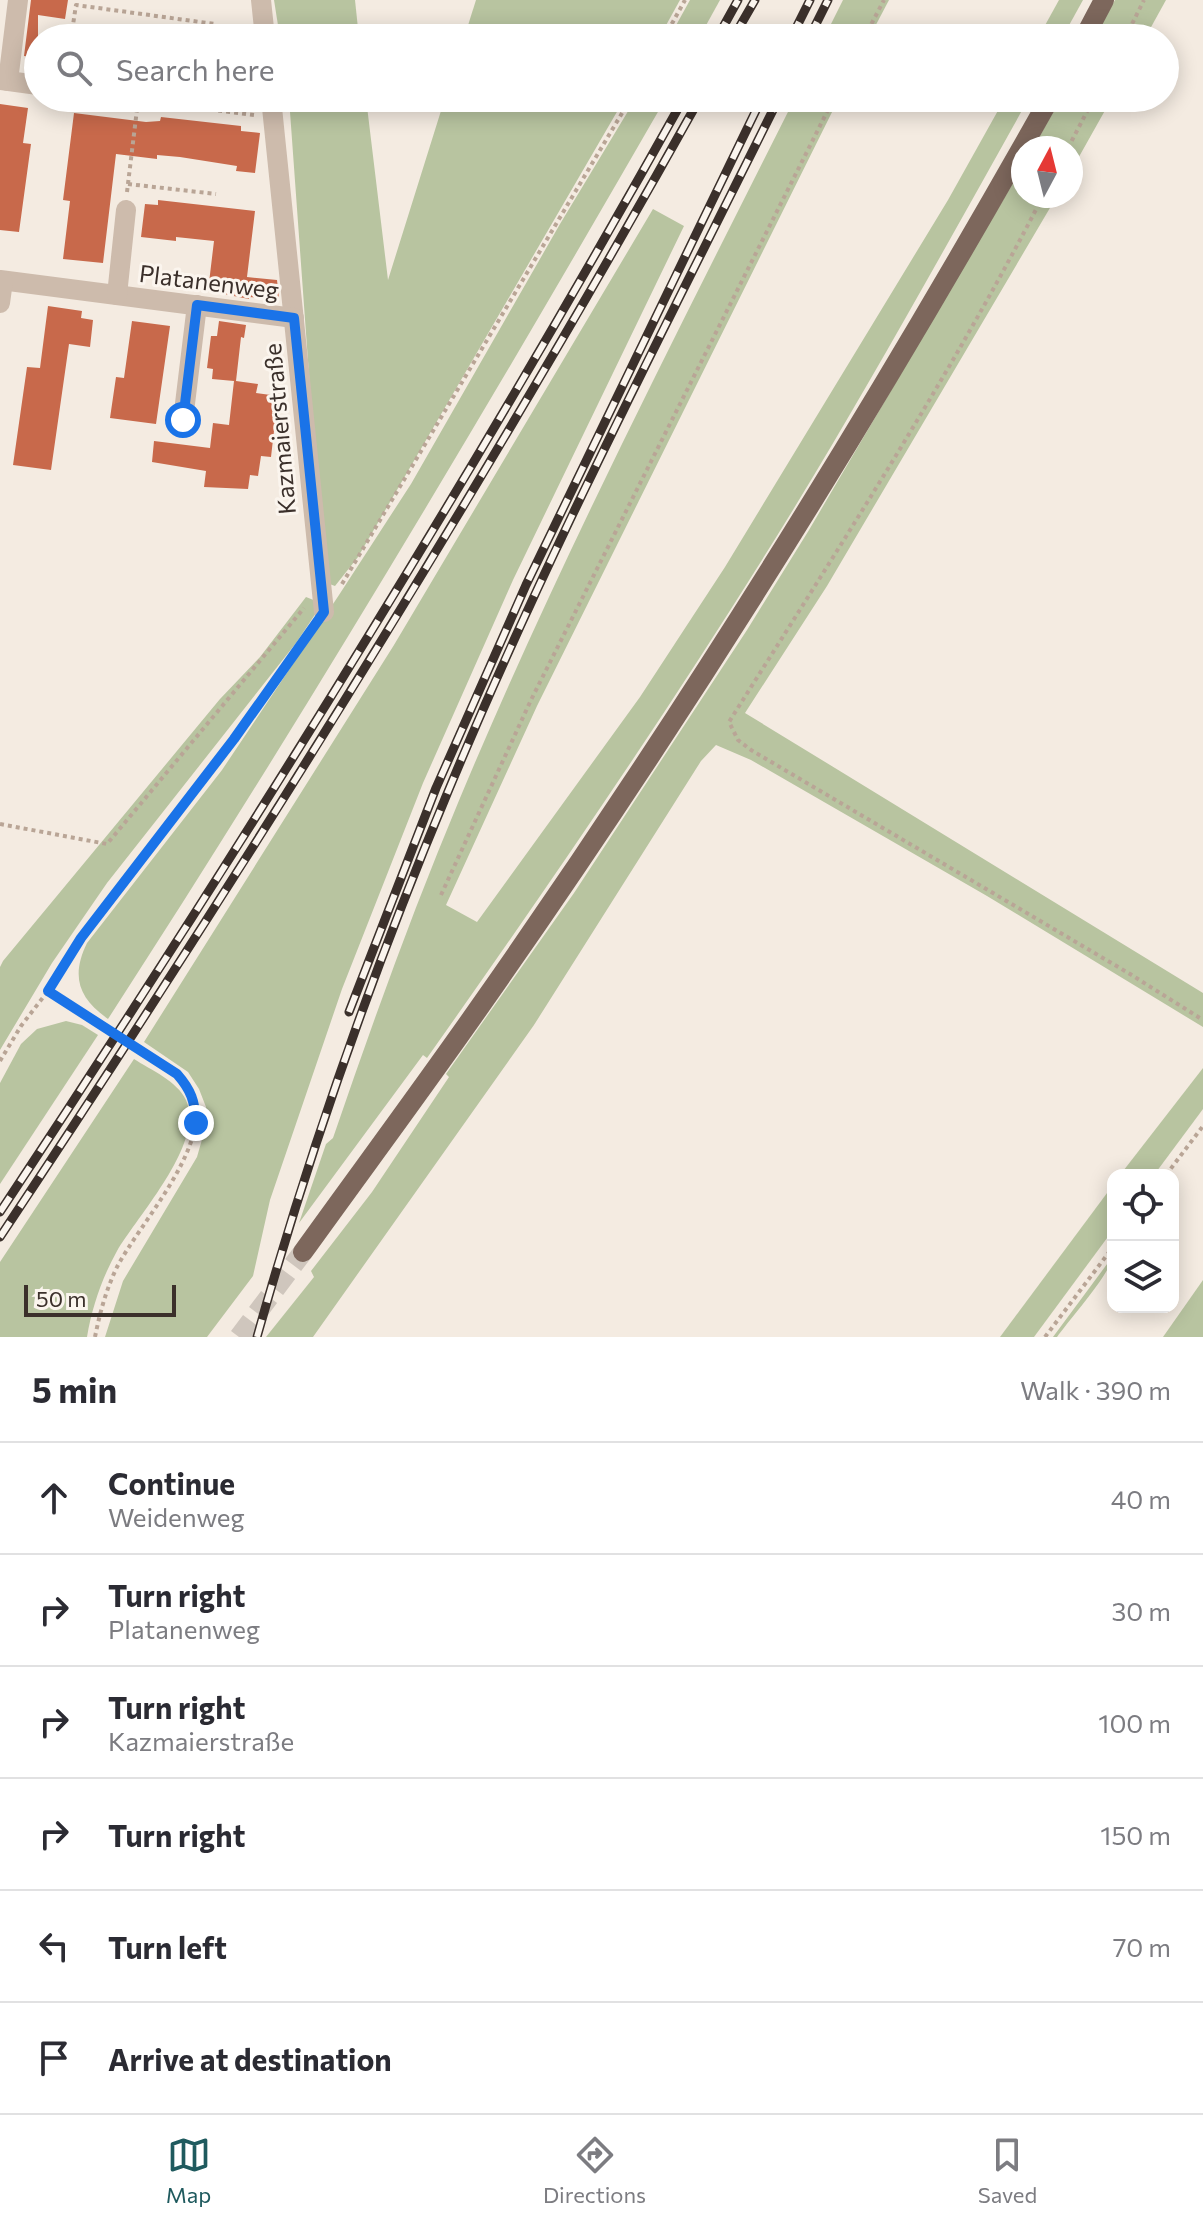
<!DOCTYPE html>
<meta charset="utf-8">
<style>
:root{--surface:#fff;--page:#f2f2f3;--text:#2b2b33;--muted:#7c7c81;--line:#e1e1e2;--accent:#1f5a5e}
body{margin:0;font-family:Commissioner,sans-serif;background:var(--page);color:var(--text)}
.controls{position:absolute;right:24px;bottom:24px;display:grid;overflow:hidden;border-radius:16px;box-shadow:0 4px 20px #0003}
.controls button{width:72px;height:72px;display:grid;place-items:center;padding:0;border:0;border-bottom:2px solid var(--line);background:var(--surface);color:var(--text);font:40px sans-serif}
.compass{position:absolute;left:1011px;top:136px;width:72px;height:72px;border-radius:50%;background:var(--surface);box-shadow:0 4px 20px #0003;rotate:7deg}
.scale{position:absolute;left:24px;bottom:20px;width:152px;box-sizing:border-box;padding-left:8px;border:4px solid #3b302b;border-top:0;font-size:22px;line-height:28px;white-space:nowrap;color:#3b302b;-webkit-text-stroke:6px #fbf5ee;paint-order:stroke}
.stop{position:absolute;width:24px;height:24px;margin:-18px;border:6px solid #1a73e8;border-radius:50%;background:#fff}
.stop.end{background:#1a73e8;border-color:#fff;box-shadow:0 2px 8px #0008}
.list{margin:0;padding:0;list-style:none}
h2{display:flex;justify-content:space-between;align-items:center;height:104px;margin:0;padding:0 32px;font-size:34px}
h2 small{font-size:26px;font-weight:400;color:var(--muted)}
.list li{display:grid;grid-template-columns:52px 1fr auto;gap:24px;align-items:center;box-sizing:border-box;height:112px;padding:0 32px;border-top:2px solid var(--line)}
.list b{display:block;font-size:30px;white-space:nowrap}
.list p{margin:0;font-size:26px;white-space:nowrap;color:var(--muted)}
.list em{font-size:26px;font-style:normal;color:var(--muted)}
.icon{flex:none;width:44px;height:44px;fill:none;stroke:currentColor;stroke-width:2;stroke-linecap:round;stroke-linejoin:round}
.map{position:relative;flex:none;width:1203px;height:1337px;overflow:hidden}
.search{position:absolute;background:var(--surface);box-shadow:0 4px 20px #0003;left:24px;right:24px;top:24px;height:88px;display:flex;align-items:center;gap:20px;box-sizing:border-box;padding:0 28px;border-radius:44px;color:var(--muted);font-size:30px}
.sheet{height:776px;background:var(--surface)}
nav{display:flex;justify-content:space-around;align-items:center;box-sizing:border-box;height:112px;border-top:2px solid var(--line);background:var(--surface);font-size:22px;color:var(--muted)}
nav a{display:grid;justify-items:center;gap:4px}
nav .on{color:var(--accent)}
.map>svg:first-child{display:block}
.green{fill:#b8c4a0}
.building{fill:#c8694b}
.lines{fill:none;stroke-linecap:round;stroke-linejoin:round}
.primary-tunnel{stroke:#cfc6bd;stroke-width:20;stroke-dasharray:20 10;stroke-linecap:butt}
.path{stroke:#b9a596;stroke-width:4;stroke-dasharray:4 4;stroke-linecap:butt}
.minor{stroke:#cdbbac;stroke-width:20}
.primary{stroke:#7d675c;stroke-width:20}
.rail-casing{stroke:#3b302b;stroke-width:9}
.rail{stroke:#fbf5ee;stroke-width:6;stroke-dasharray:18;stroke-linecap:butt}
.path-bridge{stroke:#b9a596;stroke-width:4;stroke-dasharray:4 4;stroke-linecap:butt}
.route{stroke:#1a73e8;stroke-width:10}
.labels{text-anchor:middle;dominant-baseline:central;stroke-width:6;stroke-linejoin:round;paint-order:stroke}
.street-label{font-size:24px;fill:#3b302b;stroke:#fbf5ee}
</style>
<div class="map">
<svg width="1203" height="1337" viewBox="0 0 1203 1337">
<rect width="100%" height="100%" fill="#f4ebe1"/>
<g class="green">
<polygon points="274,0 355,0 359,38 280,38"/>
<polygon points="476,0 680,0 659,38 464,38"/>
<polygon points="690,0 720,0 699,38 669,38"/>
<polygon points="843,0 889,0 869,38 824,38"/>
<polygon points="1059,0 1083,0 1062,38 1038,38"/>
<polygon points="1115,0 1166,0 1145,38 1094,38"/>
<polygon points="289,98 366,98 388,280 445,98 625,98 358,557 335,586 324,582"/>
<path d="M 636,98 L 666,98 C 487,409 303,718 108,1019 C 78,998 71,976 87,943 L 222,770 L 339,595 L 411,484 L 560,224 Z"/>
<path d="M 795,98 L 839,98 L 537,706 L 446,905 L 477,922 L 640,697 L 725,567 L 948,200 L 1005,98 L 1029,98 C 950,239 872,381 788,518 C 674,703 552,881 427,1058 L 423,1055 L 299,1223 L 326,1144 L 333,1138 C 372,1024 413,910 460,798 C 560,559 679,329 795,98 Z"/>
<polygon points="1061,98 1112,98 1071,171 1071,148 1033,148"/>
<polygon points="1023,166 1023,196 1057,196 827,586 745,713 1203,993 1203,1027 987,896 751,760 716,745 701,761 534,1025 313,1337 266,1337 314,1277 311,1271 372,1192 449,1077 446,1074 574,893 747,630 809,530"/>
<polygon points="653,209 684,226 513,580 423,783 342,989 270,1200 253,1276 207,1337 105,1337 123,1281 197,1157 205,1129 206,1107 199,1089 188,1072 144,1042 394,645"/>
<polygon points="306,597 316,601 318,610 296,643 107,883 52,963 0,1050 0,967 3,961 220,699 260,657"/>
<polygon points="66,1021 82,1025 98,1035 0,1184 0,1083 21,1044 37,1029"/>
<path d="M 134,1059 C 151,1070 177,1081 186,1100 C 205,1143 138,1215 117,1251 C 102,1278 92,1307 87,1337 L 0,1337 L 0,1262 Z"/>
<polygon points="1203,1068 1203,1109 1154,1175 1120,1175"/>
<polygon points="1113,1185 1113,1230 1034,1337 1000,1337"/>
<path d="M 1113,1256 C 1111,1273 1069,1320 1057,1337 L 1053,1337 Z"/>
<polygon points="1203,1280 1203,1337 1163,1337"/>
</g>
<g class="building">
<polygon points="31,0 68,0 65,19 38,15 38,58 24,56"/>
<polygon points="0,104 28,108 23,143 31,144 19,232 0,230"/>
<polygon points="74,113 146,122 160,121 161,117 241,126 241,131 260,133 255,173 236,171 237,166 180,157 157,155 157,159 116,154 103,263 63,259 70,201 63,200"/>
<polygon points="158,200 255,211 247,277 277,280 279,299 249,297 249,299 208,291 214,241 176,237 176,241 141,237 145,204 158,205"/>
<polygon points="48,306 82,311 81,318 93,320 90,347 69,344 51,470 13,465 27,367 40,368"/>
<polygon points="132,321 170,326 156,424 110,418 116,377 124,378"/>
<polygon points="219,321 246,325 244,338 241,337 236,381 258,384 256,393 278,396 271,457 261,456 258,476 250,475 248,489 204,487 206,471 152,462 154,441 210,448 213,423 229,425 234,381 212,379 213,369 207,368 211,336 217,336"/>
</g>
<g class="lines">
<polyline class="primary-tunnel" points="239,1337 303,1252"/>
<g class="path">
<polyline points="71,38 76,5 215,24"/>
<polyline points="664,38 685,0"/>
<polyline points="864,38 884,0"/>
<polyline points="1125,38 1144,0"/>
<polyline points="115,98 254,115"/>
<polyline points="1068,148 1094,98"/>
<polyline points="128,184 216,194"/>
<polyline points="127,192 138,101"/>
<path d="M 1043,196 C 950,377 838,549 729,722 L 738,740 L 751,750 L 1130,974 L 1203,1020"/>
<polyline points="342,584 631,98"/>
<polyline points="0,824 107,844 304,608"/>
<polyline points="441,895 531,700 834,98"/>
<polyline points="48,991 85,1015"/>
<polyline points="0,1061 21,1026 48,991 81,938 234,739 313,628"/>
<polyline points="1166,1175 1203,1126"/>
<path d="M 95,1337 C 100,1312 106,1290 117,1267 C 140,1223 209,1149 194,1099 C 191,1089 183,1082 177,1074"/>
<polyline points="1045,1337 1113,1247"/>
</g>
<g class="minor">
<polyline points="261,0 265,38"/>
<polyline points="0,80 38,85"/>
<polyline points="8,81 18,0"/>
<polyline points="271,98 324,612"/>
<polyline points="0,280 294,318"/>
<polyline points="117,295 126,210"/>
<polyline points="0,303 3,281"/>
<polyline points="183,420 197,305"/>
</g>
<g class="primary">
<polyline points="1084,38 1104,0"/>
<path d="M 303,1252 C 362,1170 423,1088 481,1005 C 686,713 875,409 1050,98"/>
</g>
<defs>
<g id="rail">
<polyline points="717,38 738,0"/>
<polyline points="733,38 755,0"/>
<polyline points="791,38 810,0"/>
<polyline points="809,38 828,0"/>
<polyline points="349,1012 436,788 526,585 762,98"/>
<path d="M 0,1212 C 241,849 472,478 684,98"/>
<path d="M 0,1237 C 246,866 483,487 700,98"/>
<path d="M 257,1337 C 309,1152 373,971 447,794 C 545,557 665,328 779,98"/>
</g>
</defs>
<use href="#rail" class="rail-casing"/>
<use href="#rail" class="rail"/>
<polyline class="path-bridge" points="85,1015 177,1074"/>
</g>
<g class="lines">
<path class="route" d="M 183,420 L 197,305 L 294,318 L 324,612 L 234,739 L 81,938 L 48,991 L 177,1074 C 191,1090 195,1101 196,1123"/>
</g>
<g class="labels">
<g class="street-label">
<text transform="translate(209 281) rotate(7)">Platanenweg</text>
<text transform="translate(279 429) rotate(-95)">Kazmaierstraße</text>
</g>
</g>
</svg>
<div class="controls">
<button><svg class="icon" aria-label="locate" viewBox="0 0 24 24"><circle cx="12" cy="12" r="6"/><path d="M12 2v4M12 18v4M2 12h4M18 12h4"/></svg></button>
<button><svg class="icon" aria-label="layers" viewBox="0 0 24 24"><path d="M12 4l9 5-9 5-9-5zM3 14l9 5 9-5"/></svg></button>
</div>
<svg class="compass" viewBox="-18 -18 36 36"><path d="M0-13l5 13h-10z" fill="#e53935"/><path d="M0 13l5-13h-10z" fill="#7c7c81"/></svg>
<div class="scale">50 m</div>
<div class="stop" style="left:183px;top:420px"></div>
<div class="stop end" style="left:196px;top:1123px"></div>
<div class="search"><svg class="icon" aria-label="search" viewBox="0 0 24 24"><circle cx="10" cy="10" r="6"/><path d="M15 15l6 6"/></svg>Search here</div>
</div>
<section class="sheet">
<h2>5 min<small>Walk · 390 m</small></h2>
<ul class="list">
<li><svg class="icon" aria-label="ahead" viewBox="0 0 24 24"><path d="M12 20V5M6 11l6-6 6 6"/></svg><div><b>Continue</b><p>Weidenweg</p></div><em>40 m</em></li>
<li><svg class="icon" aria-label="right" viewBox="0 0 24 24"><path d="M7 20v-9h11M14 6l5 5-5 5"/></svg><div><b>Turn right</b><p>Platanenweg</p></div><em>30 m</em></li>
<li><svg class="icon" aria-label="right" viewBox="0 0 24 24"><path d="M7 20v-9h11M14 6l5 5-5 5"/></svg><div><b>Turn right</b><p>Kazmaierstraße</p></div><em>100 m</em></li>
<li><svg class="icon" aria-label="right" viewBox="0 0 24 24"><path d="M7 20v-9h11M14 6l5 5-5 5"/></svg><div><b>Turn right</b></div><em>150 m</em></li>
<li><svg class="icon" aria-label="left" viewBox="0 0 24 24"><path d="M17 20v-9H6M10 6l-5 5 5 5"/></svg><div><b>Turn left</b></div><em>70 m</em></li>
<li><svg class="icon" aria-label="arrive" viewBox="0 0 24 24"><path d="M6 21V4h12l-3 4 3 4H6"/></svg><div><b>Arrive at destination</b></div></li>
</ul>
</section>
<nav>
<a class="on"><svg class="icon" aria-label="map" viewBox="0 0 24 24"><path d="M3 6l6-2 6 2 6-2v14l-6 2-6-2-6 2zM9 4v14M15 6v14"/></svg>Map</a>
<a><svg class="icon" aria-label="directions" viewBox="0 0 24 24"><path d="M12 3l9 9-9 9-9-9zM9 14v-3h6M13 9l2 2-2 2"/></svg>Directions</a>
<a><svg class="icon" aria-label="saved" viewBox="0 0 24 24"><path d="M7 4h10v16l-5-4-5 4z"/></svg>Saved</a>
</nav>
